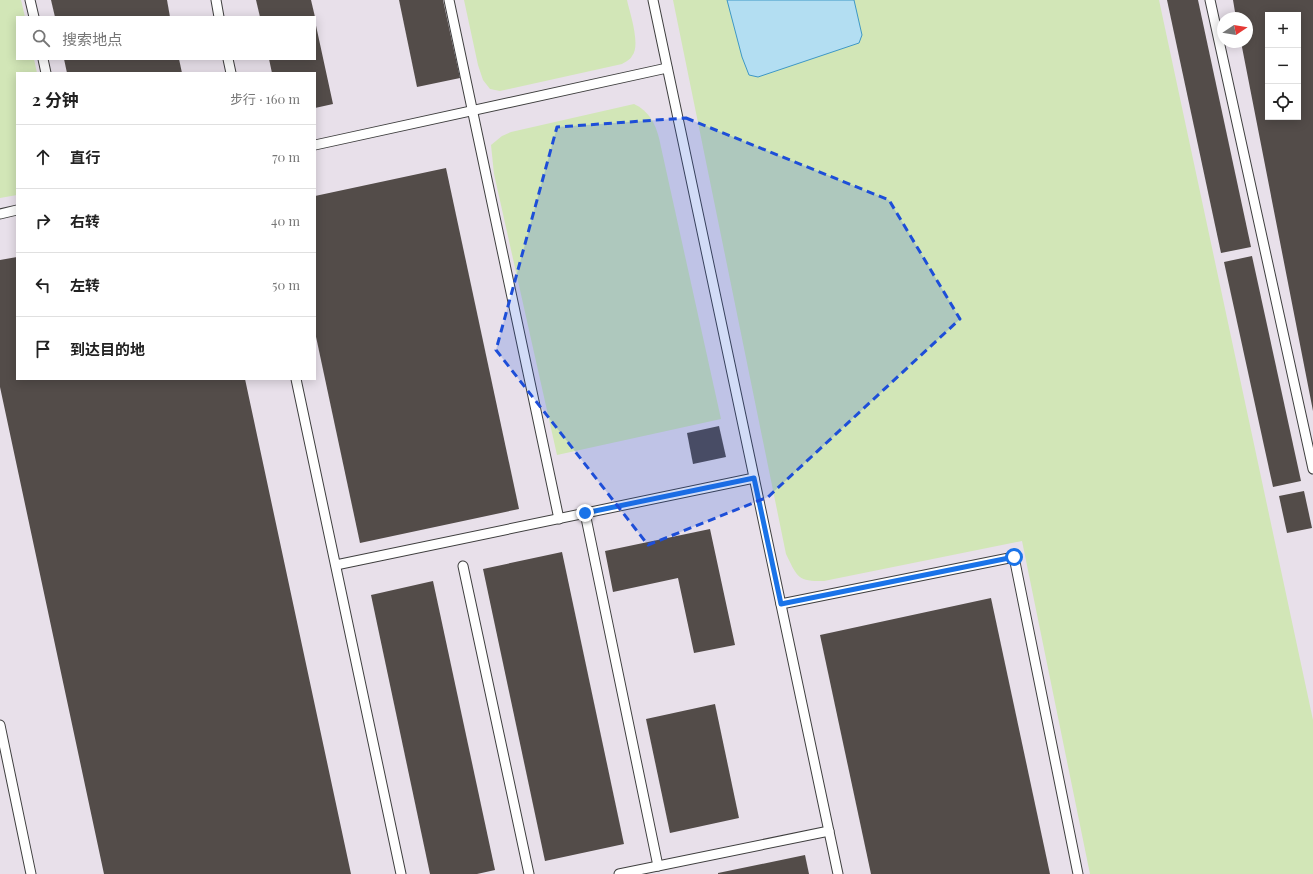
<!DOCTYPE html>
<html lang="zh">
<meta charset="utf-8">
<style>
:root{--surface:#fff;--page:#f6f6f6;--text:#222;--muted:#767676;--line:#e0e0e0}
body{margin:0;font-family:"Playfair Display","Noto Sans SC",serif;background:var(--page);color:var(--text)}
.controls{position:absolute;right:12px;top:12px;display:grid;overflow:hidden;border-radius:0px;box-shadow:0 2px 10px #0003}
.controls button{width:36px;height:36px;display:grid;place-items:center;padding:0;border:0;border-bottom:1px solid var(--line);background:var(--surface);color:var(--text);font:20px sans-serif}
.compass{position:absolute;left:1217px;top:12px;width:36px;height:36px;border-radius:50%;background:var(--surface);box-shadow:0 2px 10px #0003;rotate:78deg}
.stop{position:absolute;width:12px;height:12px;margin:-9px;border:3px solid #1a73e8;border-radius:50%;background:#fff}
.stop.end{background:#1a73e8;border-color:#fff;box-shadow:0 1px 4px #0008}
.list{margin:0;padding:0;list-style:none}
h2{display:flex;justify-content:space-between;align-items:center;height:52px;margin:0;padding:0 16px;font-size:17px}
h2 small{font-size:13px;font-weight:400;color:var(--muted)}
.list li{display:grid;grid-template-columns:26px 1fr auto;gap:12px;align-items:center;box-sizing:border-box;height:64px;padding:0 16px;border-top:1px solid var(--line)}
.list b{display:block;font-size:15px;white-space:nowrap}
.list em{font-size:13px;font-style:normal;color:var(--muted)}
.icon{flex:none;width:22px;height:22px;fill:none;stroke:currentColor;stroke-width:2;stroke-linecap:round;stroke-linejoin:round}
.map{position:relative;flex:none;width:1313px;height:874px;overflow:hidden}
.search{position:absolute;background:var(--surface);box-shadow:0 2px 10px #0003;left:16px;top:16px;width:300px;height:44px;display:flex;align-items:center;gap:10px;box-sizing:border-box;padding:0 14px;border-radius:0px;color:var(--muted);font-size:15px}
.panel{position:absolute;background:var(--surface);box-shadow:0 2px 10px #0003;left:16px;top:72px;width:300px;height:308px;border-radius:0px}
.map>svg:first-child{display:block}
.industrial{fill:#e8e0ea;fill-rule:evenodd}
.green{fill:#d2e6b7}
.water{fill:#b3def2;stroke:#3e97c5}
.building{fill:#534c49;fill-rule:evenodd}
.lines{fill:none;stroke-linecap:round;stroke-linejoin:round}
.service-casing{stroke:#3f3f3f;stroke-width:11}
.service{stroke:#fff;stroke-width:9}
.route{stroke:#1a73e8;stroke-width:5}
.marked{fill:#1d4ed8;fill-opacity:0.2;stroke:#1d4ed8;stroke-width:3;stroke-dasharray:8 5;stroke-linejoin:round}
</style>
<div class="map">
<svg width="1313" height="874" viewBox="0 0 1313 874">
<rect width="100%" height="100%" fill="#fef9eb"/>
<path class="industrial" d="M 0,0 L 1313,0 L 1313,874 L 0,874 ZM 1268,15 L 1298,15 L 1298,117 L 1268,117 ZM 17,17 L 315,17 L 315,59 L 17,59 ZM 1223,18 L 1247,18 L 1247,42 L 1223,42 ZM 17,73 L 315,73 L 315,379 L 17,379 Z"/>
<g class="green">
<polygon points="0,0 21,0 25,17 17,17 17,59 34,59 37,73 17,73 17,195 0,198"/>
<path d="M 464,0 L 627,0 C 630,14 641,45 632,56 C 630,60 625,62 622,64 L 500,91 L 490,89 L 483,80 L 478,65 Z"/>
<path d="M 673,0 L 1159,0 L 1313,720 L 1313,874 L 1090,874 L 1022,541 L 824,581 C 797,582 797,576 786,554 Z"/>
<path d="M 634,104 C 649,111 655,123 659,138 L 721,419 L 557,455 L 494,174 L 491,145 L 502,136 L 511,132 Z"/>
</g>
<polygon class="water" points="727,0 854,0 862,35 859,43 758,77 749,75 742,57"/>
<g class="building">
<polygon points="51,0 167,0 170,17 55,17"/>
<polygon points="256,0 311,0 315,17 260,17"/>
<polygon points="399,0 443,0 460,78 417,87"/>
<polygon points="1167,0 1198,0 1251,247 1221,253"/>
<path d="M 1233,0 L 1313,0 L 1313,411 L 1241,42 L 1247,42 L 1247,18 L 1236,18 ZM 1268,15 L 1298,15 L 1298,117 L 1268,117 Z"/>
<polygon points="315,21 333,104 315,108 315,73 272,73 269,59 315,59"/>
<polygon points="64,59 179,59 182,73 67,73"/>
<polygon points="446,168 519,509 360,543 315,332 315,196"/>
<polygon points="1252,256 1301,481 1273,487 1224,262"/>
<polygon points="17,257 17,379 245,379 351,874 104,874 0,387 0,260"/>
<polygon points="719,426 726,457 693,464 687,433"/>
<polygon points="1304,491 1312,528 1287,533 1279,496"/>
<polygon points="710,529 735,645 694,653 678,578 613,592 605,551"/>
<polygon points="562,552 624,844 545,861 483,569"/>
<polygon points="433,581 495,870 477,874 430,874 371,595"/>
<polygon points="991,598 1050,874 871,874 820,635"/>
<polygon points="715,704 739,818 670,833 646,719"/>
<polygon points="805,855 809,874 718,874 718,873"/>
</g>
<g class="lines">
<defs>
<g id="service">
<polyline points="30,0 34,17"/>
<polyline points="216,0 219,17"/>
<polyline points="449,0 559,519"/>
<polyline points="653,0 838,874"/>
<polyline points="1210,0 1313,469"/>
<polyline points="43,59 46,73"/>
<polyline points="228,59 231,73"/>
<polyline points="315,145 667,68"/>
<polyline points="0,214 17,210"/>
<polyline points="296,379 401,874"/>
<polyline points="585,513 658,866"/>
<polyline points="336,565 754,478"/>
<polyline points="463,566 529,874"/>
<polyline points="781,604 1014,557 1078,874"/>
<polyline points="0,725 31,874"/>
<polyline points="619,874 829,831"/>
</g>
</defs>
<use href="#service" class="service-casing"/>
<use href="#service" class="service"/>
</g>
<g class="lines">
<polyline class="route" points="585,513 754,478 781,604 1014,557"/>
</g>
<path class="marked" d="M 686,118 L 889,200 L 960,319 L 768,497 L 648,545 L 496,350 L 557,127 Z"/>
</svg>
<div class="controls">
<button>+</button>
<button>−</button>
<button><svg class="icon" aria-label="locate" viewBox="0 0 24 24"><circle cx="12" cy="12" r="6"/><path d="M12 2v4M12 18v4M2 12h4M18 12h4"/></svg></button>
</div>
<svg class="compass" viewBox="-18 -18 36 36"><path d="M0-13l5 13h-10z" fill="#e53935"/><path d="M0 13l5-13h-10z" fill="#767676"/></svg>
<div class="stop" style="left:1014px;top:557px"></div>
<div class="stop end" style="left:585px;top:513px"></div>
<div class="search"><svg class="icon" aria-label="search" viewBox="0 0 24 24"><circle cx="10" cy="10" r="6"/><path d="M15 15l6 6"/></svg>搜索地点</div>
<section class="panel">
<h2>2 分钟<small>步行 · 160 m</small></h2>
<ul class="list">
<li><svg class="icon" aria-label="ahead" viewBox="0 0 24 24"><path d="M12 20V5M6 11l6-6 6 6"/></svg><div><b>直行</b></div><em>70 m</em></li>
<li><svg class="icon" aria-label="right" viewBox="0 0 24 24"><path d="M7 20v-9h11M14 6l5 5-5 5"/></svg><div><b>右转</b></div><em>40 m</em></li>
<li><svg class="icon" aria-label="left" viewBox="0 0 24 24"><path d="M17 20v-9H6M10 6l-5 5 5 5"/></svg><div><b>左转</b></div><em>50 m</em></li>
<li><svg class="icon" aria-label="arrive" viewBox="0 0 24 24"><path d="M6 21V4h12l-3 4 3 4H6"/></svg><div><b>到达目的地</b></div></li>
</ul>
</section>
</div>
